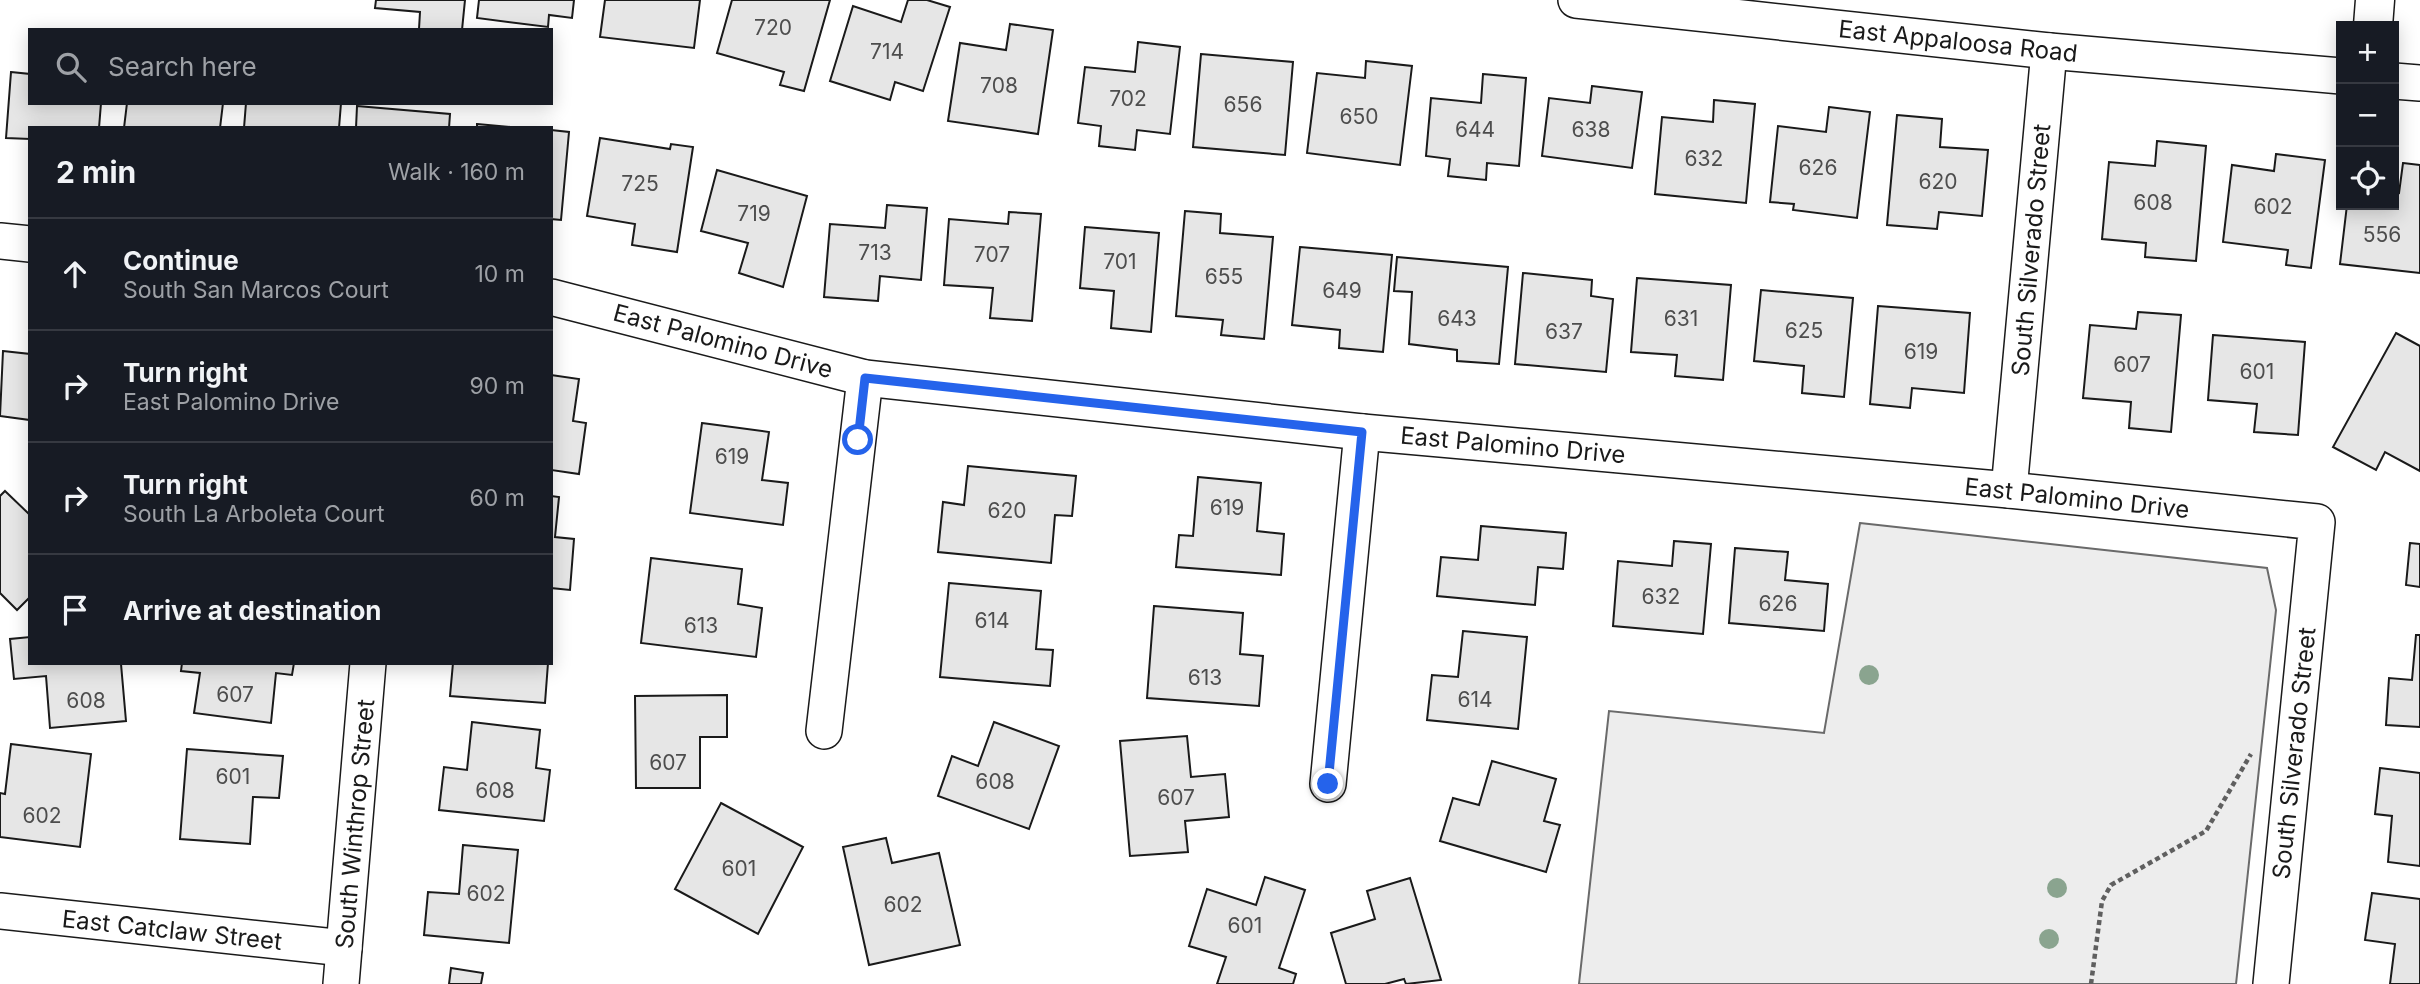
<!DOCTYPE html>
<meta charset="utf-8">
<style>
:root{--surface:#171b24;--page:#20242c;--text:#f1f3f6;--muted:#9ea1a6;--line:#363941}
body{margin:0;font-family:Inter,sans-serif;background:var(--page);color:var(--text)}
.controls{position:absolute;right:21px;top:21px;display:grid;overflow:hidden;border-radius:0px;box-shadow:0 4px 18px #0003}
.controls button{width:63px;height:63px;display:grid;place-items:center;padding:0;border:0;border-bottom:2px solid var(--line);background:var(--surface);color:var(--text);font:35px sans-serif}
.stop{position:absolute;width:21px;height:21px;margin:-16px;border:5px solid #2563eb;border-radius:50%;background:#fff}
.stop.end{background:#2563eb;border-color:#fff;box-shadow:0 2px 7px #0008}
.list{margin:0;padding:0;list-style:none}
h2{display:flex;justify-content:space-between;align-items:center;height:91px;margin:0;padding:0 28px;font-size:30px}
h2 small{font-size:23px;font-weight:400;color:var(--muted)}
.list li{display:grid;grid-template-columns:46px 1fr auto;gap:21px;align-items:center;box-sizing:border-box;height:112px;padding:0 28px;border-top:2px solid var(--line)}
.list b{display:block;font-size:26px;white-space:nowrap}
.list p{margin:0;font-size:23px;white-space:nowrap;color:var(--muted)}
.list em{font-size:23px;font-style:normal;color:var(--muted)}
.icon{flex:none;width:38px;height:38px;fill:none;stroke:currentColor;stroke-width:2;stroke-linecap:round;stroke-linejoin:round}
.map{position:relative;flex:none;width:2420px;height:984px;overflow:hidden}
.search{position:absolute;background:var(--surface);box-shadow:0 4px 18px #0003;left:28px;top:28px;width:525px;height:77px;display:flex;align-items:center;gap:18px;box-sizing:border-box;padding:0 24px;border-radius:0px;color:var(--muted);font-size:26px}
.panel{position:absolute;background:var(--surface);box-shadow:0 4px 18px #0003;left:28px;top:126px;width:525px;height:539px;border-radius:0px}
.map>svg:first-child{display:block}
.built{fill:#ededed;stroke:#6a6a6a;stroke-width:2}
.building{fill:#e6e6e6;stroke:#1a1a1a;stroke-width:2}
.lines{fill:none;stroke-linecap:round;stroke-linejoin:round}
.minor-casing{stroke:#1a1a1a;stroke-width:38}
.tertiary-casing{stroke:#1a1a1a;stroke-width:41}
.path{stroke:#5f5f5f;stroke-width:4.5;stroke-dasharray:5 3.5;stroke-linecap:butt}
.minor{stroke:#fff;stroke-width:35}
.tertiary{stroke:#fff;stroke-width:38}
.tree{fill:#8aa48f}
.route{stroke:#2563eb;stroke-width:9}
.labels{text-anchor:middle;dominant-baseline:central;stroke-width:5;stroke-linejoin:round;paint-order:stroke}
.number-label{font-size:21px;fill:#4d4d4d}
.street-label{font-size:24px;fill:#1a1a1a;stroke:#fff}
</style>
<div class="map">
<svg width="2420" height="984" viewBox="0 0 2420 984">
<rect width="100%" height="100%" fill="#fff"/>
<polygon class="built" points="1860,523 2267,568 2276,610 2236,984 1579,984 1609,711 1824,733"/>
<g class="building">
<polygon points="376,0 465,0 462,30 419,29 420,12 375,8"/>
<polygon points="479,0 574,0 572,18 549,15 548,27 477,18"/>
<polygon points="605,0 700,0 694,48 600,37"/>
<polygon points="732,0 830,0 804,91 780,85 784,72 717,53"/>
<polygon points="908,0 927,0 950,7 923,91 895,82 890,100 830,81 853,6 901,22"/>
<polygon points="1010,24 1053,30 1038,134 948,121 960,43 1006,50"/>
<polygon points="1138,42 1180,47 1170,134 1137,130 1135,150 1099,146 1101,126 1078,123 1085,67 1135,72"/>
<polygon points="1201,54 1293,62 1285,155 1193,147"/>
<polygon points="1366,61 1412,66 1400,165 1307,153 1317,73 1365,78"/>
<polygon points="11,72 30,74 30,103 101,103 99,128 30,128 30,139 6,138"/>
<polygon points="1483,74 1526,78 1519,166 1487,163 1486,180 1448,176 1450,159 1426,156 1431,98 1481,103"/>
<polygon points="1592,86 1642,92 1632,168 1542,156 1549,98 1590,103"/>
<polygon points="1714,100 1755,104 1746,203 1655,194 1662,117 1713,122"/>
<polygon points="127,103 223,103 220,128 124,128"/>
<polygon points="246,103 341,103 339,128 244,128"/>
<polygon points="357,106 450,114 449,128 356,128"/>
<polygon points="1829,107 1870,112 1857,218 1793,210 1794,204 1770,202 1778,126 1826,132"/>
<polygon points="1897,115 1942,119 1940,147 1988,150 1982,216 1939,212 1937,229 1887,225"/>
<polygon points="477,124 522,128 477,128"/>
<polygon points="551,130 569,132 561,220 551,219"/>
<polygon points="600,138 670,149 671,144 693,147 677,252 632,245 635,224 587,216"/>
<polygon points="2157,141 2206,146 2196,261 2145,257 2146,243 2102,239 2109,162 2155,166"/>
<polygon points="2276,154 2325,160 2311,268 2286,265 2288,250 2223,242 2232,165 2274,171"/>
<polygon points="2403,163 2420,165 2420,273 2340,264 2347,205 2394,205 2394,192 2399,193"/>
<polygon points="717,170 807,196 783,287 739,273 748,243 701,231"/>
<polygon points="887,205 927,208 921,280 880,276 878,301 824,297 830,224 885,228"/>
<polygon points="1185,211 1221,214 1220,233 1273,237 1264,339 1221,335 1223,320 1176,316"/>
<polygon points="1009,212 1041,214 1032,321 990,318 993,288 944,285 949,219 1008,224"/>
<polygon points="1085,227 1159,233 1151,332 1111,328 1114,291 1080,288"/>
<polygon points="1300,247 1392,255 1383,352 1339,348 1340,330 1292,325"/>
<polygon points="1397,257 1508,267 1499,364 1457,361 1457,350 1409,344 1412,292 1394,291"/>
<polygon points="1523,273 1592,280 1591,296 1613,299 1606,372 1515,364"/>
<polygon points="1637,278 1731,285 1723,380 1675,376 1677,355 1631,352"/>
<polygon points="1761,290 1853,298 1844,397 1802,393 1804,366 1754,361"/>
<polygon points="1878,306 1970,313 1964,393 1912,388 1910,408 1870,404"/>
<polygon points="2138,312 2181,315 2171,432 2129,428 2131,402 2083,398 2090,325 2136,329"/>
<polygon points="2396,333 2420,346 2420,471 2385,452 2376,470 2333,447"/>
<polygon points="2213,335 2305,342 2298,435 2254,432 2257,404 2208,400"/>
<polygon points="3,351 30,354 30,420 0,416"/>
<polygon points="551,375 579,379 573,421 586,423 579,474 551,470"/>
<polygon points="702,423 769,432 762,480 788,483 783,525 690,513"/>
<polygon points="968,466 1076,476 1072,516 1055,515 1051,563 938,552 943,502 964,505"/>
<polygon points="1198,477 1261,483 1257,531 1284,534 1281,575 1176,567 1179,535 1193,536"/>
<polygon points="5,491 30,515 30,597 17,610 0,593 0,496"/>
<polygon points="551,496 559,497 555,537 574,539 570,590 551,588"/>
<polygon points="1481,526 1566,533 1563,569 1538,567 1535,605 1437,596 1441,557 1478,560"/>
<polygon points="1674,541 1711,544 1703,634 1613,626 1618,561 1672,566"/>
<polygon points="2410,543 2420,544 2420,587 2406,585"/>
<polygon points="1735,548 1788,552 1785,580 1828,584 1824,631 1729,623"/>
<polygon points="651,558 742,569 738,604 762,608 756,657 641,643"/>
<polygon points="949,583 1041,591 1036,649 1053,650 1050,686 940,677"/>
<polygon points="1154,606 1243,613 1240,654 1263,656 1259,706 1147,698"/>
<polygon points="1463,631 1527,637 1518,729 1427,720 1432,675 1458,677"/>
<polygon points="2416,635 2420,635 2420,727 2386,725 2389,678 2412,680"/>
<polygon points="30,637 30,663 121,664 126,721 50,728 46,676 14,679 10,639"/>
<polygon points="182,663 294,663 292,675 276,673 271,723 194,713 200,673 181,671"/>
<polygon points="453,663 548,663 545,703 450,696"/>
<polygon points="727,695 727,737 700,737 700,788 636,788 635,696"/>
<polygon points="472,722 540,730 536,768 550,770 544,821 439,810 444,767 467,770"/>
<polygon points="994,722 1059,746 1029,829 938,796 952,756 978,766"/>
<polygon points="1187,736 1191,777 1225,774 1229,817 1185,821 1188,852 1130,856 1120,741"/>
<polygon points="11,744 91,754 80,847 0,837 0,793 5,794"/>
<polygon points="187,749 283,756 279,798 253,797 250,844 180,839"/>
<polygon points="1492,761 1556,779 1544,821 1560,825 1546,872 1440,841 1453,798 1479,805"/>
<polygon points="2380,768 2420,773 2420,866 2388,862 2392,816 2375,814"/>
<polygon points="721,803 803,847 758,934 675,889"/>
<polygon points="886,838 892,863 939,853 960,945 869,965 843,847"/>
<polygon points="463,845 518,850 509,943 424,935 428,892 459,894"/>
<polygon points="1265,877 1305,890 1279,968 1296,974 1293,984 1217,984 1226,957 1189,946 1207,889 1256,905"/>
<polygon points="1410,878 1441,980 1406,984 1404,979 1385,984 1346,984 1331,933 1375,919 1367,891"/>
<polygon points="2372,893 2420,899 2420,984 2390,984 2395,944 2365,940"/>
<polygon points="451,968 483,973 481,984 449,984"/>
</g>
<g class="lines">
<defs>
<g id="minor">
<polyline points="1576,0 2049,51 2341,76"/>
<polyline points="2394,81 2420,83"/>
<polyline points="0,241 30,244"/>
<polyline points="551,297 865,378 1362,432 2009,490 2317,522 2271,984"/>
<polyline points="2009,490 2049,51"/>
<polyline points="824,731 865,378"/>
<polyline points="1328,784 1362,432"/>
<polyline points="0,911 344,948"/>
<polyline points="341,984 368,663"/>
</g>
<polyline id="tertiary" points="2373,26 2375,0"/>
</defs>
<use href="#minor" class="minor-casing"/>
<use href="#tertiary" class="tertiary-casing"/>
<polyline class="path" points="2091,984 2102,901 2111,885 2206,831 2251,754"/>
<use href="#minor" class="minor"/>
<use href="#tertiary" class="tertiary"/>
</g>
<g class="tree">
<circle cx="1869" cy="675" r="10"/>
<circle cx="2057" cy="888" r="10"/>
<circle cx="2049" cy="939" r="10"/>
</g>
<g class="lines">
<polyline class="route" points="858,440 865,378 1362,432 1328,784"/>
</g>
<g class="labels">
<g class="number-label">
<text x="773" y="27">720</text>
<text x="887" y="51">714</text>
<text x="999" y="85">708</text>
<text x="1128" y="98">702</text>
<text x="1243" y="104">656</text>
<text x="1359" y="116">650</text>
<text x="1475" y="129">644</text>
<text x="1591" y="129">638</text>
<text x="1704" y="158">632</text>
<text x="1818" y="167">626</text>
<text x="1938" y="181">620</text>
<text x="640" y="183">725</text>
<text x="2153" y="202">608</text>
<text x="2273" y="206">602</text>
<text x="754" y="213">719</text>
<text x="2382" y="234">556</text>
<text x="875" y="252">713</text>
<text x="992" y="254">707</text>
<text x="1120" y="261">701</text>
<text x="1224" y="276">655</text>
<text x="1342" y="290">649</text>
<text x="1457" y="318">643</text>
<text x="1681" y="318">631</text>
<text x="1804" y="330">625</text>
<text x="1564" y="331">637</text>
<text x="1921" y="351">619</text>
<text x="2132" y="364">607</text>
<text x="2257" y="371">601</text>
<text x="732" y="456">619</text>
<text x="1227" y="507">619</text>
<text x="1007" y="510">620</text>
<text x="1661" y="596">632</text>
<text x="1778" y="603">626</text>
<text x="992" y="620">614</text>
<text x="701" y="625">613</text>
<text x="1205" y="677">613</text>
<text x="235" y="694">607</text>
<text x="1475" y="699">614</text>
<text x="86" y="700">608</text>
<text x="668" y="762">607</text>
<text x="233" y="776">601</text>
<text x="995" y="781">608</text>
<text x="495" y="790">608</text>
<text x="1176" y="797">607</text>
<text x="42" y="815">602</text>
<text x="739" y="868">601</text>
<text x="486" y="893">602</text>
<text x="903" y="904">602</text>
<text x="1245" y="925">601</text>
</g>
<g class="street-label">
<text transform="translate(1958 41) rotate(6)">East Appaloosa Road</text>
<text transform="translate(2031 250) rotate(-85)">South Silverado Street</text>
<text transform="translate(723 341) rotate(15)">East Palomino Drive</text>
<text transform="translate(1513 445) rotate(5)">East Palomino Drive</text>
<text transform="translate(2077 498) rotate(6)">East Palomino Drive</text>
<text transform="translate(2294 753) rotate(-84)">South Silverado Street</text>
<text transform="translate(355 824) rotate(-85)">South Winthrop Street</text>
<text transform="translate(172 930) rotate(6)">East Catclaw Street</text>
</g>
</g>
</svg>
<div class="controls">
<button>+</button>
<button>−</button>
<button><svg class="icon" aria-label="locate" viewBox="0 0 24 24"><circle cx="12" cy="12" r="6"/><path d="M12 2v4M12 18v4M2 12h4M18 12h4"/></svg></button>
</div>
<div class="stop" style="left:858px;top:440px"></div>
<div class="stop end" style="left:1328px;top:784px"></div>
<div class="search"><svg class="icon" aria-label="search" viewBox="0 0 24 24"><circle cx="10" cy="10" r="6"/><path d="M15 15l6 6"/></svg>Search here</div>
<section class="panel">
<h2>2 min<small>Walk · 160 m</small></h2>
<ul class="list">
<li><svg class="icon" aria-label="ahead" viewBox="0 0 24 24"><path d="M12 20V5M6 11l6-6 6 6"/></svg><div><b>Continue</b><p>South San Marcos Court</p></div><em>10 m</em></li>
<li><svg class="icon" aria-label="right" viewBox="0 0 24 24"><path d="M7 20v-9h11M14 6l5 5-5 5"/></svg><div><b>Turn right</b><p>East Palomino Drive</p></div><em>90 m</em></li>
<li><svg class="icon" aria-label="right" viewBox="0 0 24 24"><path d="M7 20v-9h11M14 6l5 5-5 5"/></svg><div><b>Turn right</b><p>South La Arboleta Court</p></div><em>60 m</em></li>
<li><svg class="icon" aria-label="arrive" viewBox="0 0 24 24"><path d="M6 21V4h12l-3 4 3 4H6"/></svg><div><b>Arrive at destination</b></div></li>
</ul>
</section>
</div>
